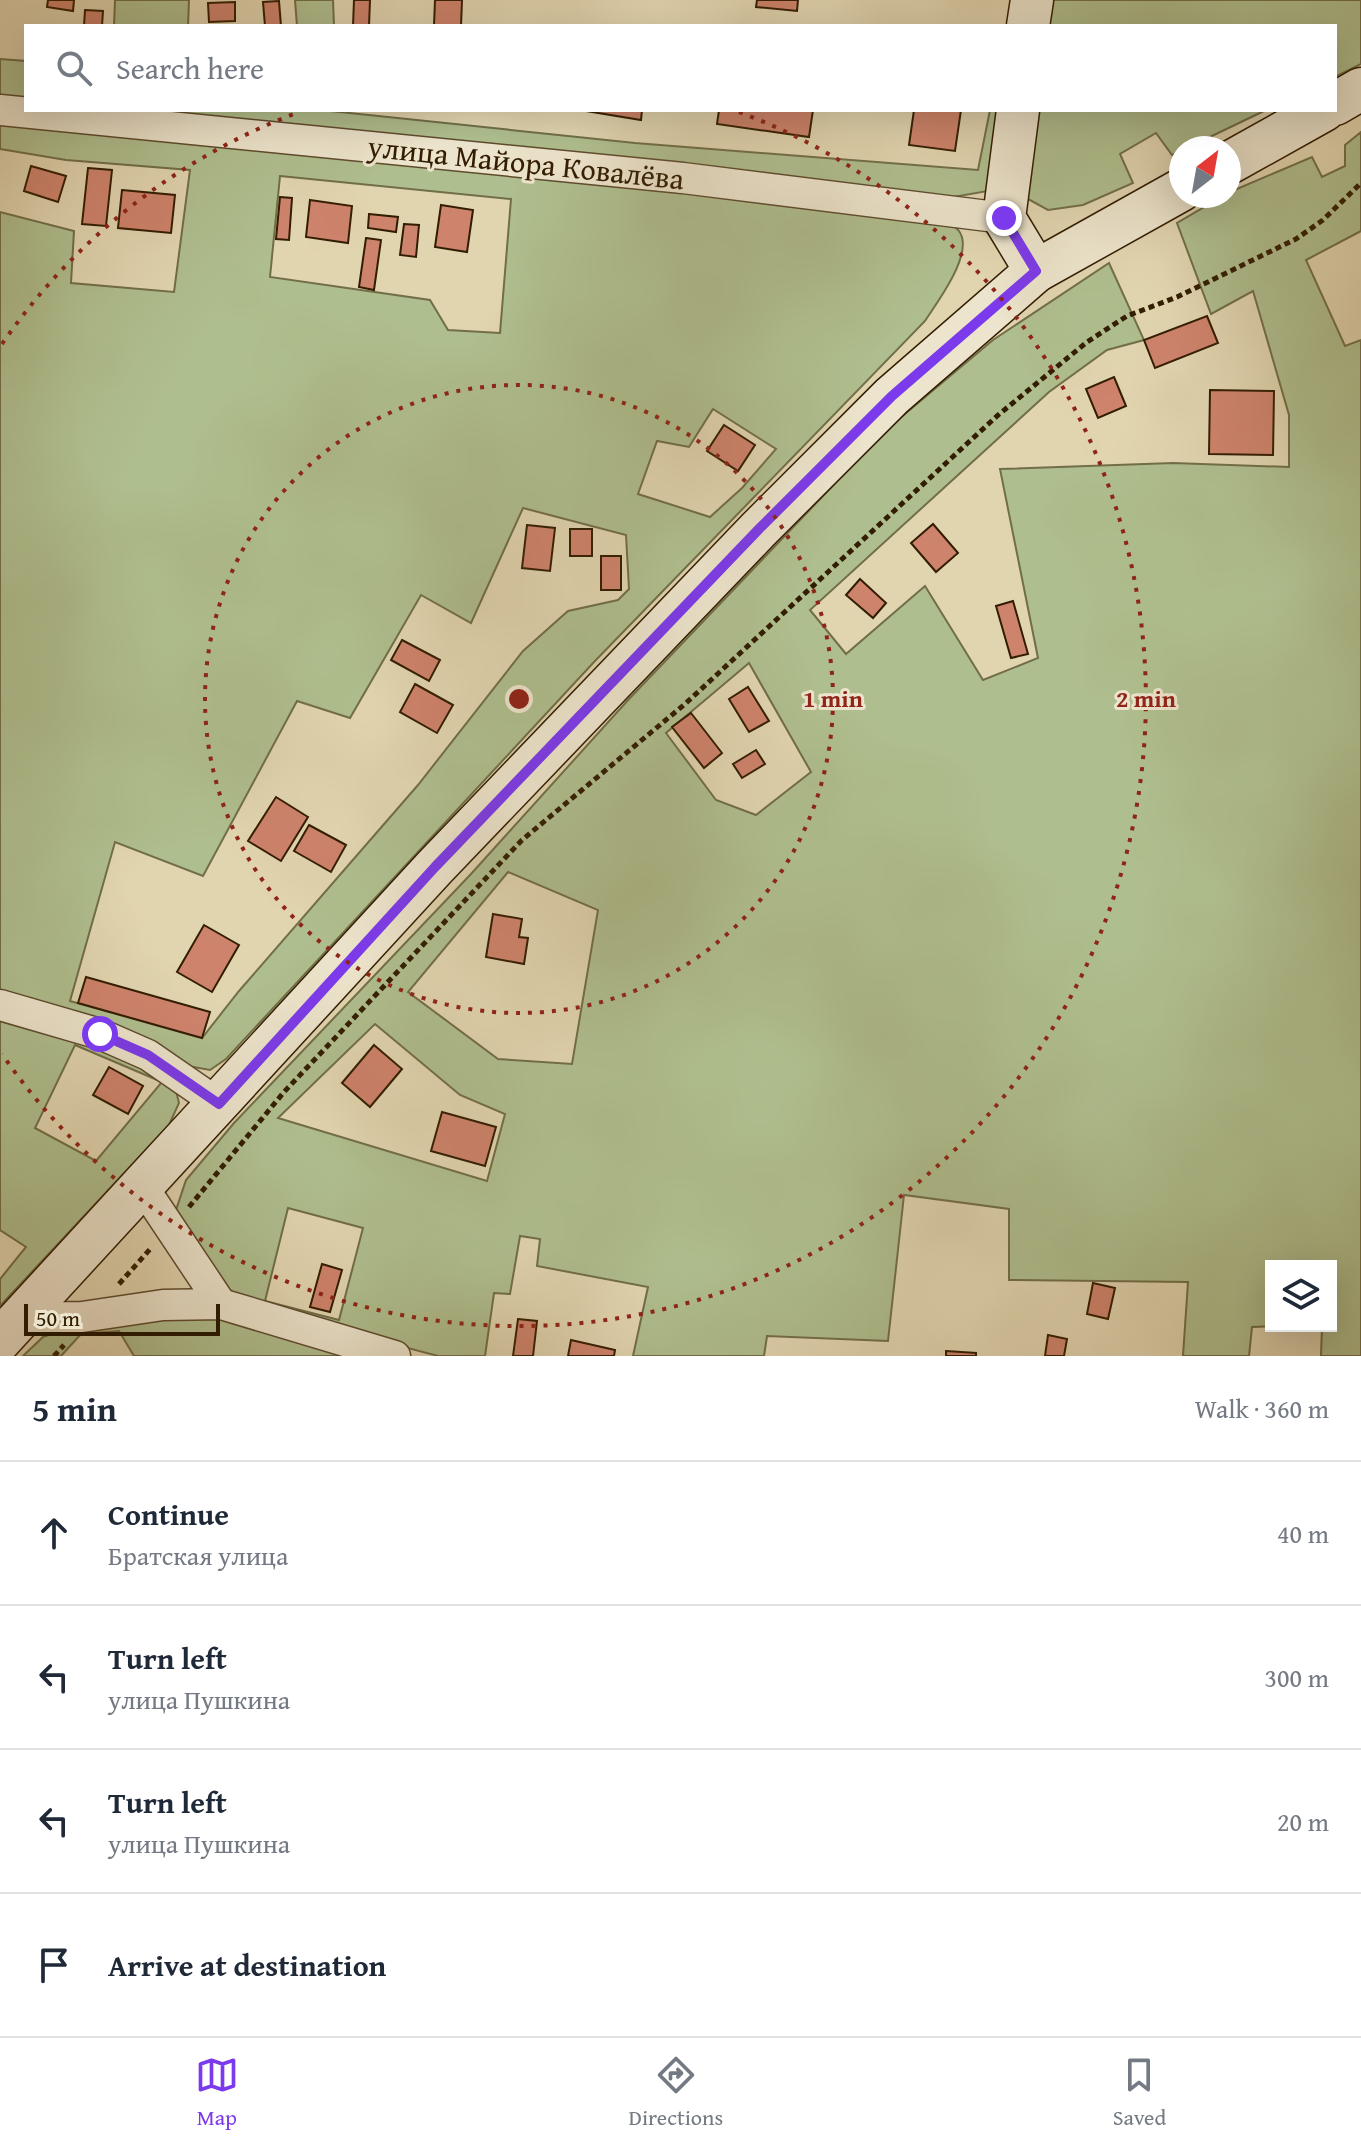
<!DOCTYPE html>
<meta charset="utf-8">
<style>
:root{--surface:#fff;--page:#f6f6f7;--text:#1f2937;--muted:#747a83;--line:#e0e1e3;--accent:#7c3aed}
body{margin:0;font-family:"Gentium Book Plus",serif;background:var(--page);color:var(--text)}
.controls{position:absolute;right:24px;bottom:24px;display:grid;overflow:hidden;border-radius:0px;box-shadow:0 8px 32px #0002}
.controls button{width:72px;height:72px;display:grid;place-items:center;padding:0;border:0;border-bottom:2px solid var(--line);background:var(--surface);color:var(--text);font:40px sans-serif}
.compass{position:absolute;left:1169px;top:136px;width:72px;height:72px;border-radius:50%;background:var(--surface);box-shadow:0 8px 32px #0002;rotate:31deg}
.scale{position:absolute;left:24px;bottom:20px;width:196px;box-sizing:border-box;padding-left:8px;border:4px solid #331d02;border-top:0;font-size:22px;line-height:28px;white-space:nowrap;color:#331d02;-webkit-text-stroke:6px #ece4cc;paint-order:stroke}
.stop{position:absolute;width:24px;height:24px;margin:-18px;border:6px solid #7c3aed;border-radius:50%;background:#fff}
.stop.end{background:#7c3aed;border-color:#fff;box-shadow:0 2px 8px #0008}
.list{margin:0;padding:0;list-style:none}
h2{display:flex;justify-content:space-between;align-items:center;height:104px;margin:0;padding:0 32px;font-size:34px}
h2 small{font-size:26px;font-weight:400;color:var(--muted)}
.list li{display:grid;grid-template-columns:52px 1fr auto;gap:24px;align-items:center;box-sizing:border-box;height:144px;padding:0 32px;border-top:2px solid var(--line)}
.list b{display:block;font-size:30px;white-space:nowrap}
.list p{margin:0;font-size:26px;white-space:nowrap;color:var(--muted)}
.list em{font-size:26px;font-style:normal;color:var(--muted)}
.icon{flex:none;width:44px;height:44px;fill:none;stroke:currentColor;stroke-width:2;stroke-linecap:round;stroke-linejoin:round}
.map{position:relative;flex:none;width:1361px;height:1356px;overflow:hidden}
.search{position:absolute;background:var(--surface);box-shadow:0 8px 32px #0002;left:24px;right:24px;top:24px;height:88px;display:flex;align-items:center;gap:20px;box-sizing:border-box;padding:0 28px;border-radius:0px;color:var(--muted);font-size:30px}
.sheet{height:680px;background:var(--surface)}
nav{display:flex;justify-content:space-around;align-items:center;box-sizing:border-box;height:112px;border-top:2px solid var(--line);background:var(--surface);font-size:22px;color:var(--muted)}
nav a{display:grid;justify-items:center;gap:4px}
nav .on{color:var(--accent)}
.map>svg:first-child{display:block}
.green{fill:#afbe8e;stroke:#716e48;stroke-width:2;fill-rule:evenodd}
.building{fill:#ce836c;stroke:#331d02;stroke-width:2}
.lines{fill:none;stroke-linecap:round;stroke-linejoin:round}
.street-casing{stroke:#5e4b2e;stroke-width:33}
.secondary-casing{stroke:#331d02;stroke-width:45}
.path{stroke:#331d02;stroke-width:5;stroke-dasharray:6 4;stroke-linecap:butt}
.street{stroke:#ece4cc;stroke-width:30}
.secondary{stroke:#ece4cc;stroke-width:42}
.route{stroke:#7c3aed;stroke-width:10}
.ring{fill:none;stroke:#8f2418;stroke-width:4;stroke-dasharray:4 8}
.labels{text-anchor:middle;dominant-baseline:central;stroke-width:6;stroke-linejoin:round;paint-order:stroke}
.street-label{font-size:30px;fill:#331d02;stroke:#ece4cc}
.centre{fill:#8f2418;stroke:#ece4cc;stroke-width:4}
.ring-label{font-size:24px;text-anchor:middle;font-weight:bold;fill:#8f2418;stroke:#ece4cc;stroke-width:6;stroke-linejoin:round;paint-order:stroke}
</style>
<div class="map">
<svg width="1361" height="1356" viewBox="0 0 1361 1356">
<rect width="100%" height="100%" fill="#e1d5b0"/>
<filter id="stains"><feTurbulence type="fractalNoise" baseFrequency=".0025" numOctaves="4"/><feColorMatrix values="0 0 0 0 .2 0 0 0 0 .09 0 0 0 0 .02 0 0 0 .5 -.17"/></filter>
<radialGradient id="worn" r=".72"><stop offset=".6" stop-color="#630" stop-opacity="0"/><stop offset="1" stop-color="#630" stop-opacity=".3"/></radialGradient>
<g class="green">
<polygon points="115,0 189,0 188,26 114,26"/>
<polygon points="295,0 333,0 334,26 297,26"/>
<polygon points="1046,0 1361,0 1361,64 1335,77 1335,26 1043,26"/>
<polygon points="0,59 26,61 26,101 0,98"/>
<polygon points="115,110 321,110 635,143 978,170 990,110 1003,110 988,191 942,199"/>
<polygon points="1032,110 1266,110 1187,148 1181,148 1181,151 1172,155 1156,133 1120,154 1133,183 1083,205 1048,210 1028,199 1022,181"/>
<path d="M 0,119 L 945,219 C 949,223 956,227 959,231 C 975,253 937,302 925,321 L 594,662 L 226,1059 L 210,1070 L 188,1066 L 0,1000 L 0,212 L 74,231 L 71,283 L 174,292 L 190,170 L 66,160 L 0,149 ZM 280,176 L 511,199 L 500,333 L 448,330 L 430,300 L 270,277 ZM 713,409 L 776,449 L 742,488 L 710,517 L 638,494 L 657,441 L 689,447 ZM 523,508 L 626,535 L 629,589 L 618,600 L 568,611 L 523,651 L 418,785 L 239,991 L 202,1038 L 70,1001 L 115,842 L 203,876 L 297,701 L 350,718 L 421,595 L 471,623 Z"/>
<path d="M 1361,132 L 1361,231 L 1306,260 L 1345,346 L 1361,340 L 1361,1356 L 1321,1356 L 1322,1326 L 1331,1326 L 1331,1266 L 1271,1266 L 1271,1326 L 1282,1326 L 1252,1327 L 1249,1356 L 1183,1356 L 1188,1282 L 1009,1280 L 1009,1209 L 904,1195 L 888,1341 L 767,1336 L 764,1356 L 633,1356 L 648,1287 L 537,1266 L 540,1239 L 520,1236 L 510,1294 L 494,1293 L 485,1356 L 438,1356 L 227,1300 L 176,1210 L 186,1180 L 234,1123 L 471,874 L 629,699 L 887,429 L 993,340 L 1109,263 L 1144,340 L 1107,350 L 1049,392 L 810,610 L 846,654 L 925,586 L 983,680 L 1038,658 L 1000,469 L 1173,463 L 1289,467 L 1289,415 L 1253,291 L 1211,314 L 1177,223 L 1223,196 L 1229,196 L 1232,191 L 1312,157 L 1322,177 L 1345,166 L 1345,145 ZM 749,663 L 811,772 L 756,815 L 716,800 L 666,733 ZM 508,872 L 598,910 L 572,1064 L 498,1059 L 408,992 ZM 375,1024 L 460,1095 L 505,1114 L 487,1181 L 278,1118 ZM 288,1208 L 363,1228 L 339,1320 L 265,1301 Z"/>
<path d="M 0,1011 L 100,1039 L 174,1083 L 179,1103 L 169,1125 L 0,1306 L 0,1279 L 26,1247 L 0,1230 ZM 75,1045 L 162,1082 L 96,1161 L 35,1128 Z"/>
<polygon points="217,1311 373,1356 134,1356 119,1331 81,1334 61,1356 23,1356 43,1337 81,1324"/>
</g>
<g class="building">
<polygon points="48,0 74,0 73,11 47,7"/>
<polygon points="354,0 370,0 369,26 353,26"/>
<polygon points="435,0 462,0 461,26 434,26"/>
<polygon points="757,0 798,0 797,11 756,7"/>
<polygon points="279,1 281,26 265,26 263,2"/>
<polygon points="235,2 235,21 209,22 208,3"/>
<polygon points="85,10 103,11 102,26 84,26"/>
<polygon points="580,110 642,110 641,120"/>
<polygon points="719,110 813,110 809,137 717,124"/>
<polygon points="914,110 961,110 955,151 909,145"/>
<polygon points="31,166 66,176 58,202 24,191"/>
<polygon points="88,168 112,170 106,226 82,224"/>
<polygon points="122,190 175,195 171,233 118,228"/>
<polygon points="280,197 292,198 289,240 276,239"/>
<polygon points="310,200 352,206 348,243 306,237"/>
<polygon points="441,205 473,210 467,252 435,247"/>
<polygon points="369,214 398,217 396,232 368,228"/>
<polygon points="404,224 419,225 416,257 400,255"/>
<polygon points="366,238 381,240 374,290 359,287"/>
<polygon points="1207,316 1218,343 1155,368 1144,340"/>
<polygon points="1114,377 1126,406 1098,418 1086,389"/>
<polygon points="1210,390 1274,391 1273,455 1209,454"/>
<polygon points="724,425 755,445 738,471 707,451"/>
<polygon points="933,524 958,553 936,572 911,543"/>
<polygon points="527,525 555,528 550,571 522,568"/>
<rect x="570" y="529" width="22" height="27"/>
<rect x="601" y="556" width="20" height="34"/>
<polygon points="860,579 886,603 873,618 846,595"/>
<polygon points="1013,601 1028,654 1011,658 996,606"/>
<polygon points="402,640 440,660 429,681 391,660"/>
<polygon points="415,684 453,705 437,733 400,712"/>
<polygon points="748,687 769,721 749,732 729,699"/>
<polygon points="691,713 722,753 704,768 672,727"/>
<polygon points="756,750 765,764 742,778 733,764"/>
<polygon points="276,797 308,817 281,861 248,841"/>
<polygon points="309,825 346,845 331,872 294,851"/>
<polygon points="493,914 522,919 519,937 528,938 524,964 486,957"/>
<polygon points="204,925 239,945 212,992 177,972"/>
<polygon points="86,977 210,1012 202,1038 78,1003"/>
<polygon points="374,1045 402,1069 370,1107 342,1083"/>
<polygon points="109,1067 143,1086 128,1114 93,1095"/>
<polygon points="442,1112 496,1127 485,1166 431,1151"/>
<polygon points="322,1264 342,1270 330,1312 310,1307"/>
<polygon points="1093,1283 1115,1288 1108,1319 1087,1314"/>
<polygon points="518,1319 537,1321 533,1356 513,1356"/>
<polygon points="1048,1335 1067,1339 1064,1356 1045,1356"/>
<polygon points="571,1340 615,1350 614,1356 568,1356"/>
<polygon points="946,1351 976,1353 976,1356 946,1356"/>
</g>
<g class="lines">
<defs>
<g id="street">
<polyline points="0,110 683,178 1004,218"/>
<polyline points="0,1005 100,1034 148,1055 219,1104"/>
<polyline points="143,1187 221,1304"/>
<polyline points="21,1318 82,1317 163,1305 221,1304 395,1356"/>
</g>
<g id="secondary">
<polyline points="1028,26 1032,0"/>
<polyline points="1335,104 1361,89"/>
<polyline points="1018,110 1004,218 1036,271"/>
<polyline points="1229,163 1324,110"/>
<polyline points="0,1340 435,867 758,530 892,396 1036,271 1181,190"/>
</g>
</defs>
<use href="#street" class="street-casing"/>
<use href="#secondary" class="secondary-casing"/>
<g class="path">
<polyline points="189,1207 284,1092 522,840 685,704 997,416 1087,342 1127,316 1177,297 1296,239 1323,220 1361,183"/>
<polyline points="119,1284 152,1247"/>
<polyline points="54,1356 64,1345"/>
</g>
<use href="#street" class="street"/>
<use href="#secondary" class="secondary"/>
</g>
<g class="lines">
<polyline class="route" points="100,1034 148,1055 219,1104 435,867 758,530 892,396 1036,271 1004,218"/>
</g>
<g class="ring">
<circle cx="519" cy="699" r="314"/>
<path d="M2 344A627 627 0 0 1 299 112M739 112A627 627 0 1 1 2 1054"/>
</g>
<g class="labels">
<g class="street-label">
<text transform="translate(526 162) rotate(6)">улица Майора Ковалёва</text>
</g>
</g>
<circle cx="519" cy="699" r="12" class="centre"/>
<g class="ring-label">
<text x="833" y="707">1 min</text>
<text x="1146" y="707">2 min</text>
</g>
<rect width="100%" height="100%" filter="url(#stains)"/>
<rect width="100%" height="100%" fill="url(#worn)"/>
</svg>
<div class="controls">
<button><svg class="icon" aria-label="layers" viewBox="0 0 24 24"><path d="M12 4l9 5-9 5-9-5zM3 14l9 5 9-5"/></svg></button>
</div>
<svg class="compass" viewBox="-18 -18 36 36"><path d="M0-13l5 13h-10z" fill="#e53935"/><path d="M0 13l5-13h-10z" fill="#747a83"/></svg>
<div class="scale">50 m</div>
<div class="stop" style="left:100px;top:1034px"></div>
<div class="stop end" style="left:1004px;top:218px"></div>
<div class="search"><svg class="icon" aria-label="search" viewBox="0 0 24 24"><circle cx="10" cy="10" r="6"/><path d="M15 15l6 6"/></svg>Search here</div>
</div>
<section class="sheet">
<h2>5 min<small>Walk · 360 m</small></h2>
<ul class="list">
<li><svg class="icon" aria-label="ahead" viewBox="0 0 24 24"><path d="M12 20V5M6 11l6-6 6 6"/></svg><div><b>Continue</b><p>Братская улица</p></div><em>40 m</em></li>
<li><svg class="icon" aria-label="left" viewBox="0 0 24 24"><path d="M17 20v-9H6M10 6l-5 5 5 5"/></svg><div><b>Turn left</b><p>улица Пушкина</p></div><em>300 m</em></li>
<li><svg class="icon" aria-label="left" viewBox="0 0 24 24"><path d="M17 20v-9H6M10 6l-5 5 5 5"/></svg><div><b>Turn left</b><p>улица Пушкина</p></div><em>20 m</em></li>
<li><svg class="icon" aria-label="arrive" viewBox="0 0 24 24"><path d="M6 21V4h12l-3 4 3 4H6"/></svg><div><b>Arrive at destination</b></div></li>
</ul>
</section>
<nav>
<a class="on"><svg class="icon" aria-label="map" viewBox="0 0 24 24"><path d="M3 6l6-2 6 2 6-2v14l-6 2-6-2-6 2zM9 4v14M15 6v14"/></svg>Map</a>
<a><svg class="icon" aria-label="directions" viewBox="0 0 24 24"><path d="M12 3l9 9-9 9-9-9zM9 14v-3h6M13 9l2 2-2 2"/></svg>Directions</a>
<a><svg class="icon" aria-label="saved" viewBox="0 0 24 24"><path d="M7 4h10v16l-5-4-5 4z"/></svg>Saved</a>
</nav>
